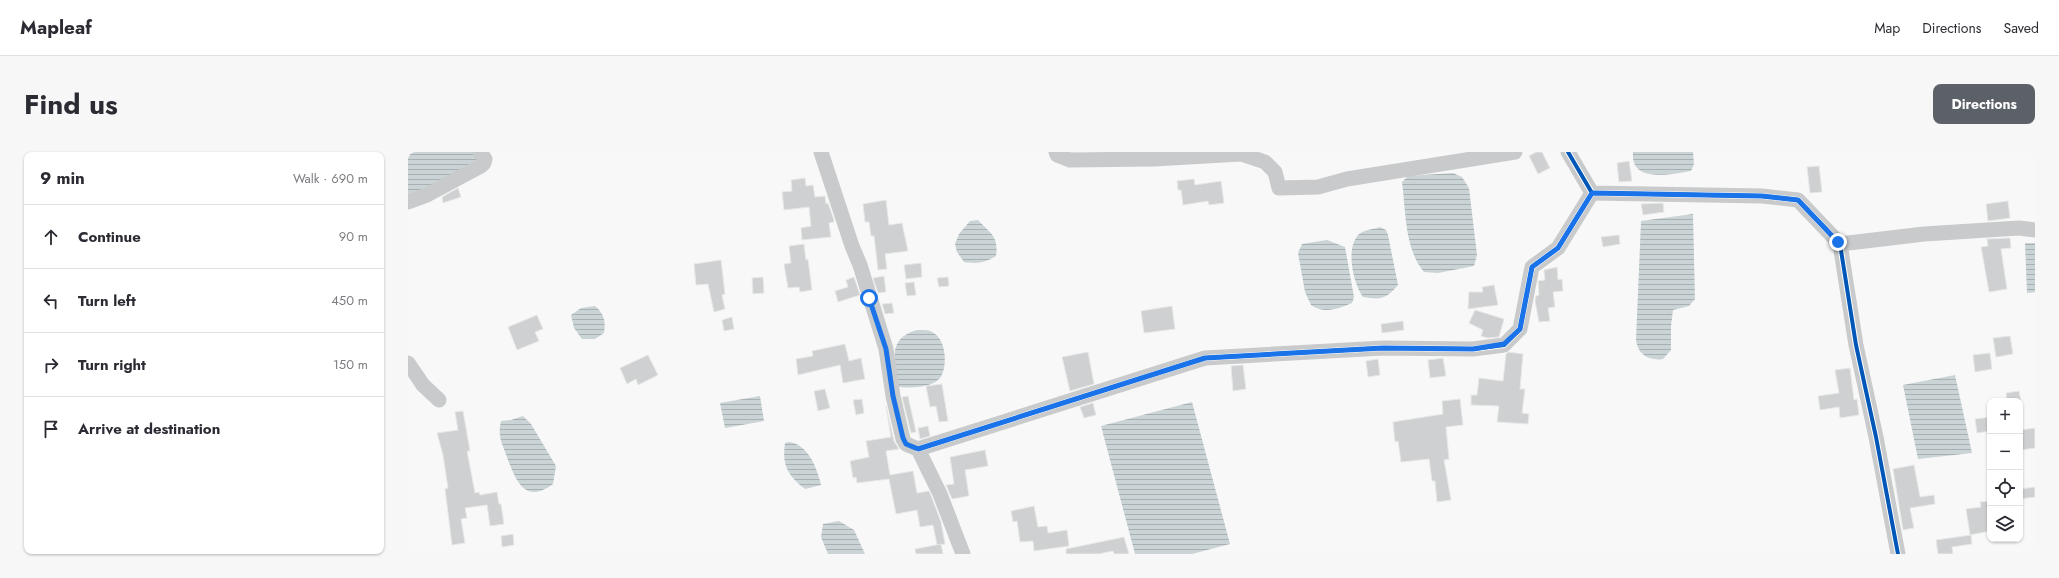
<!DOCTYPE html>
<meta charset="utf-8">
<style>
:root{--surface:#fff;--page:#f7f7f7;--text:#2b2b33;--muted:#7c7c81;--line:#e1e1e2;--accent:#5c6168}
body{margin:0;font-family:Jost,sans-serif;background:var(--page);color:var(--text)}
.controls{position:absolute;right:12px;bottom:12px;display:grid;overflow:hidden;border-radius:8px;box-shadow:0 1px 3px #0004}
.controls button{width:36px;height:36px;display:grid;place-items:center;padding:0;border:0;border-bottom:1px solid var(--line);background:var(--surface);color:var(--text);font:20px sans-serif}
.stop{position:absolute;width:12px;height:12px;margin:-9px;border:3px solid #1a73e8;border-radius:50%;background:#fff}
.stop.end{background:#1a73e8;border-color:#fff;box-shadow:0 1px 4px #0008}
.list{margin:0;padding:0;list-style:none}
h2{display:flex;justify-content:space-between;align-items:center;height:52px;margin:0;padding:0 16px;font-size:17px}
h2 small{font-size:13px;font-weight:400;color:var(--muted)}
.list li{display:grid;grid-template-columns:26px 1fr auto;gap:12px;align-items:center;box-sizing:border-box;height:64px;padding:0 16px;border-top:1px solid var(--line)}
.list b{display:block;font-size:15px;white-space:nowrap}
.list em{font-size:13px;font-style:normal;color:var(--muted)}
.icon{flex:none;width:22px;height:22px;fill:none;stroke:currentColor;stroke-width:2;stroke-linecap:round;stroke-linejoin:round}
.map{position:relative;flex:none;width:1627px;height:402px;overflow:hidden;border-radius:8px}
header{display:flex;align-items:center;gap:24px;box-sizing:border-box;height:56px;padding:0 20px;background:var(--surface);border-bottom:1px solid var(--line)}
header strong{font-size:19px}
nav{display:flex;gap:22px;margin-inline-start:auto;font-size:14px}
.intro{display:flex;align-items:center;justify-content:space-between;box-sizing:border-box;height:96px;padding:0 24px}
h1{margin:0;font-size:28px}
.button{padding:10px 18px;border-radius:8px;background:var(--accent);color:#fff;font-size:14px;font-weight:700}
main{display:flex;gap:24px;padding:0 24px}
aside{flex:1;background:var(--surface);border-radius:8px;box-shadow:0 1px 3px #0004}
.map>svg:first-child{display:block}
.water{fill:url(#water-rules)}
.building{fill:#ced0d1;stroke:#e8e8e7}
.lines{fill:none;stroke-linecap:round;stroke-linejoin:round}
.minor{stroke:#c9cacb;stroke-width:15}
.cycleway-casing{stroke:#fff;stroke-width:6}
.cycleway{stroke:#0057b8;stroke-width:4}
.route{stroke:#1a73e8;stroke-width:5}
</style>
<header>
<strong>Mapleaf</strong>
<nav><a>Map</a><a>Directions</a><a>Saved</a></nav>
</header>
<div class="intro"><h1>Find us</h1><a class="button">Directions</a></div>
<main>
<aside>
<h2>9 min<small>Walk · 690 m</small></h2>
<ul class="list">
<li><svg class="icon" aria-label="ahead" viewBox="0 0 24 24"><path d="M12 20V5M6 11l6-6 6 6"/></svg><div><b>Continue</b></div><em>90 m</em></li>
<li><svg class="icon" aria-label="left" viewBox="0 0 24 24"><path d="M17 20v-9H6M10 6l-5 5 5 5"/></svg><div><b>Turn left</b></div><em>450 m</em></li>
<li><svg class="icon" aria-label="right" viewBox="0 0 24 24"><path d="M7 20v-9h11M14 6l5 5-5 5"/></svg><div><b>Turn right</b></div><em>150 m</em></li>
<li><svg class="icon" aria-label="arrive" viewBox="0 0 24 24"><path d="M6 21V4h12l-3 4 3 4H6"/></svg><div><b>Arrive at destination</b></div></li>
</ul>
</aside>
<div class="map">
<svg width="1627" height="402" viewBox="0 0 1627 402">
<defs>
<pattern id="water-rules" width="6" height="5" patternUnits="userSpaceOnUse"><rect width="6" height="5" fill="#cad3d5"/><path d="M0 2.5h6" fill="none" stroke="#a8b0b2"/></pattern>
</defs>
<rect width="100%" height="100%" fill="#f8f8f8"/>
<g class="water">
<polygon points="0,0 69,0 69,11 0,48"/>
<path d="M 1225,0 L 1285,0 L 1286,12 L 1283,19 C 1264,22 1222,32 1225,0 Z"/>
<path d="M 1045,21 L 1054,25 L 1061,36 L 1069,103 L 1066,114 L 1030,121 L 1016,120 C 996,96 998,59 994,30 L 1000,24 Z"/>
<path d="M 1285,62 L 1287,147 L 1281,154 L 1265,158 L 1263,174 L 1263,198 L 1255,207 C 1241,209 1230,203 1228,188 L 1233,69 Z"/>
<path d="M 570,68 C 582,81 591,84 588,104 C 577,111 569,112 556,110 L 549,100 L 547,92 L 551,82 L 562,69 Z"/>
<path d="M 972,75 L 978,78 L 980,83 L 990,133 C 978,147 973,148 955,145 C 945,131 937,96 951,82 C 956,78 966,77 972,75 Z"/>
<path d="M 919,88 L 937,95 L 946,145 L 944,151 C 931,157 915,162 903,153 L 897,140 L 890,101 L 894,92 Z"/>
<polygon points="1617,91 1627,91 1627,140 1619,141"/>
<path d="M 187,154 C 196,161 198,170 196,181 L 187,187 L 174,187 L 166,176 L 163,163 L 173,156 Z"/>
<path d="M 509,178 C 516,178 522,177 527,182 C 538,189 540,216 532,226 C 524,236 502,236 490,235 C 487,209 478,187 509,178 Z"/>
<polygon points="1547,223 1564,301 1510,307 1495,233"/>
<polygon points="352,244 356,269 317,276 312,251"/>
<polygon points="784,250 822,392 784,402 727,402 693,274"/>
<path d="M 115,264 L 123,272 L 148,314 L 145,332 C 118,352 109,331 100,308 C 95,292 89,286 93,269 L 103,268 Z"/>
<path d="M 381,290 C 400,292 409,316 413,333 L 397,337 C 379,323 374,313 377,291 Z"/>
<polygon points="431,369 446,378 457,402 420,402 413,385 415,372"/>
</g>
<g class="building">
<polygon points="1128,0 1134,0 1142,16 1130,22 1121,4"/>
<polygon points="1221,9 1224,29 1211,30 1209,11"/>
<polygon points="1411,14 1414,40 1402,41 1399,15"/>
<polygon points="397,26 398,34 405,33 407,45 417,44 418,52 420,51 426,68 426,70 421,71 423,85 394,88 393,76 403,74 401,55 376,58 374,40 384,39 383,28"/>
<polygon points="786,27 787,33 813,29 816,51 801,53 800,49 775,53 773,38 770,38 769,29"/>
<polygon points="50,36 53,45 35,51 34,45"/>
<polygon points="478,48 481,73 494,71 500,99 477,102 479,117 470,118 466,84 463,84 461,70 457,70 455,52"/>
<polygon points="1600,49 1602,66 1580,69 1578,52"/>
<polygon points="1255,51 1256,60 1235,63 1233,52"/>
<polygon points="1211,83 1212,92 1195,95 1193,85"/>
<polygon points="1602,86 1603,96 1593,97 1599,137 1581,140 1573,95 1580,94 1579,87"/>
<polygon points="396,92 398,108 400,107 404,138 392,140 391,135 380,136 376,112 383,111 381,94"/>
<polygon points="313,108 317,142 314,143 317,157 306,160 300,132 288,133 286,112"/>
<polygon points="513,111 514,125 498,127 496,113"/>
<polygon points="1149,115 1150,128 1154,127 1155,139 1145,140 1147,155 1140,156 1142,169 1131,170 1127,149 1128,144 1131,143 1130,129 1137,128 1136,118"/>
<polygon points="476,124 478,140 470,141 465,126"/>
<polygon points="355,125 356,141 345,142 344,126"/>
<polygon points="446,125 452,143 430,150 427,139 440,135 438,128"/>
<polygon points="540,125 541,134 531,135 529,126"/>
<polygon points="506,130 508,143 499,144 497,131"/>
<polygon points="1086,133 1090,153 1060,157 1061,140 1075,140 1074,135"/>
<polygon points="484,151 486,161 477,162 474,152"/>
<polygon points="764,154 767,177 736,181 733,159"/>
<polygon points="1067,158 1096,167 1091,185 1080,186 1073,184 1075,178 1061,171"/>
<polygon points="129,163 135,177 127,180 131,189 109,198 100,175"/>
<polygon points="324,165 326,177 316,179 314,168"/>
<polygon points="995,169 996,178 974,181 973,172"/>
<polygon points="1602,184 1605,202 1588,205 1585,186"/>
<polygon points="437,192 441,209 453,206 457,227 435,231 432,213 390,223 388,207 405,204 404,199"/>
<polygon points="680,200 686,232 662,239 654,205"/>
<polygon points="1100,200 1115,202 1112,237 1117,237 1114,261 1121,262 1120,272 1089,270 1091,254 1063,253 1063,243 1069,243 1071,226 1095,229 1098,202"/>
<polygon points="1582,201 1584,217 1567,220 1565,203"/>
<polygon points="240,203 250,223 230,233 228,227 219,232 212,216"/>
<polygon points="1035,206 1038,224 1022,226 1020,208"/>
<polygon points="970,207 972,223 960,225 958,209"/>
<polygon points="835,213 838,237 825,239 823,214"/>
<polygon points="1442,216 1446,248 1449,247 1451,263 1432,266 1431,255 1412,258 1410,244 1431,241 1427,218"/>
<polygon points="534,232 540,269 531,270 528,254 522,255 518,234"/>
<polygon points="417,237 422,256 410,259 406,239"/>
<polygon points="1611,239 1613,249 1599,249 1598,241"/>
<polygon points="500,244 508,280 503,281 494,245"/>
<polygon points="454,247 456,261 448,263 445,248"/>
<polygon points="1052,247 1055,273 1038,275 1041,307 1036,308 1043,348 1029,350 1027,329 1024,329 1021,307 993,310 990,289 987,290 985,270 1035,262 1034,249"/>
<polygon points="685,251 688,263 676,266 672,255"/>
<polygon points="478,254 486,289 491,297 478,299 482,323 505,319 509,341 521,339 524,346 533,370 537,392 529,393 525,373 512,375 509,358 488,362 481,327 449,331 448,325 445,326 442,309 461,305 458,289 483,285"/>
<polygon points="55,259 62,299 59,299 67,341 71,340 72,343 89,340 91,352 93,352 96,372 82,374 79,353 57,356 59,366 53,367 57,391 44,393 37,337 40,336 35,303 29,281 50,278 47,260"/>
<polygon points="1582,265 1582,279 1569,281 1567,267"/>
<polygon points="520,274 522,284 512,287 510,276"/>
<polygon points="1627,276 1627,296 1612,298 1612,278"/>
<polygon points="577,298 580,314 557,318 561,344 544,347 538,333 546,332 542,305"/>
<polygon points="1506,313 1512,345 1526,343 1527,352 1502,356 1506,376 1495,378 1485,317"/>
<polygon points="1627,335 1627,345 1612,347 1612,337"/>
<polygon points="1582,349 1582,379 1562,383 1558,357 1573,355 1572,350"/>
<polygon points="626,354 630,375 639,374 640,381 659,378 661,394 626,399 625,389 612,390 609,369 605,370 603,359"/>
<polygon points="105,382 106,393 94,395 93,384"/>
<polygon points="1563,383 1564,392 1544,395 1545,402 1530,402 1528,388"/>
<polygon points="716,385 721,402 706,402 705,399 690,402 658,402 658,397"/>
<polygon points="533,392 535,402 508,402 507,397"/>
</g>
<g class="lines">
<g class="minor">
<polyline points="413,0 444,94 452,113 478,197 485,244 495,287 498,292 510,297 532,342 555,402"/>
<polyline points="648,0 649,3 662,8 746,7 833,2 857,10 867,20 871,36 910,35 939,27 1107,0"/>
<polyline points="1160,0 1184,41 1354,44 1390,48 1432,92 1448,193 1468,285 1490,402"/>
<polyline points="0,50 19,43 73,14 76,11 77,7 72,0"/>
<polyline points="1432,92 1516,82 1611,76 1627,78"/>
<polyline points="0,211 15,233 31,248"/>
<polyline points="510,297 797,206 975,196 1065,197 1096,193 1112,177 1124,115 1150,96 1184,41"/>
</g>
<defs>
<g id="cycleway">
<polyline points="1160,0 1184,41 1354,44 1390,48 1432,92 1448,193 1468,285 1490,402"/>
<polyline points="510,297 797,206 975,196 1065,197 1096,193 1112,177 1124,115 1150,96 1184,41"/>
</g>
</defs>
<use href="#cycleway" class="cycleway-casing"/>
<use href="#cycleway" class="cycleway"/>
</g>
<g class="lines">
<polyline class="route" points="461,146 478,197 485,244 495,286 498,292 510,297 797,206 975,196 1065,197 1096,192 1112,177 1124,115 1150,96 1184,41 1354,44 1390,48 1430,90"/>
</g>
</svg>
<div class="controls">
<button>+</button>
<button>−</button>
<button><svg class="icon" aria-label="locate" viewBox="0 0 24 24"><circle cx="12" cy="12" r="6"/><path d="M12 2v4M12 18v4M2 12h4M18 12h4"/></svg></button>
<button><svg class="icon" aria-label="layers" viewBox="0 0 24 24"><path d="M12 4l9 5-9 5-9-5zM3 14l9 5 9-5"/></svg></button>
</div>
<div class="stop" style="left:461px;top:146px"></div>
<div class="stop end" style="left:1430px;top:90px"></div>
</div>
</main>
